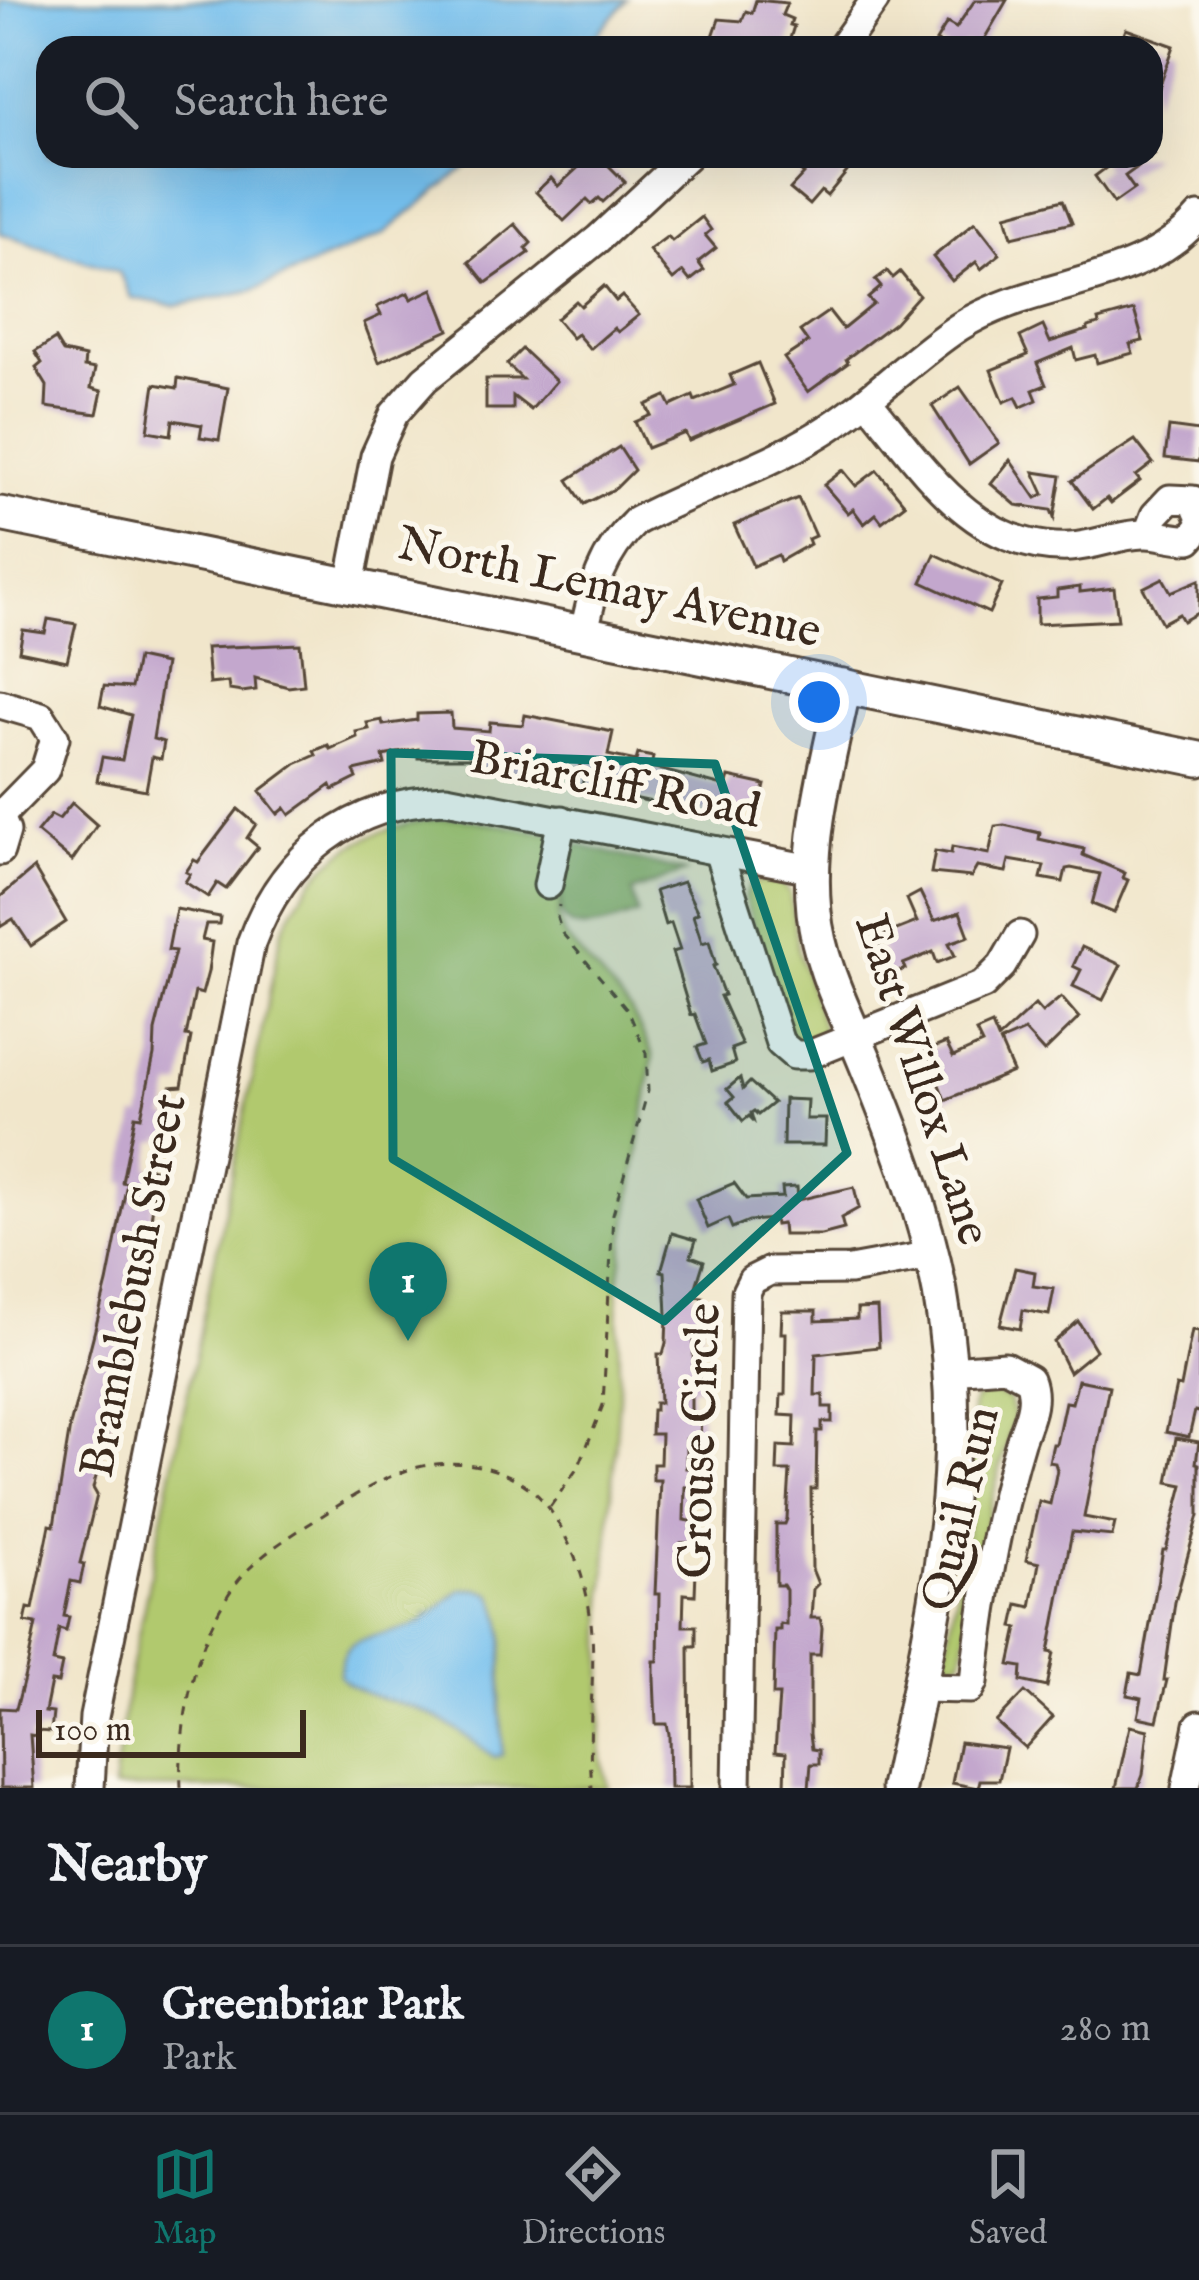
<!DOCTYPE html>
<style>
:root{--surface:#171b24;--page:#242831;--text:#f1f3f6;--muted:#9ea1a6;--line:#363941;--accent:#0f766e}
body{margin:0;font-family:"IM FELL English",serif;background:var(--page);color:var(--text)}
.scale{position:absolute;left:36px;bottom:30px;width:270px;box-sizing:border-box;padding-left:12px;border:6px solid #3b2a1e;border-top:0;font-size:33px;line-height:42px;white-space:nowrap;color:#3b2a1e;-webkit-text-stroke:9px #fbf7ec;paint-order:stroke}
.you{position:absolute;left:819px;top:702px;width:42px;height:42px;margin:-30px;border:9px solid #fff;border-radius:50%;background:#1a73e8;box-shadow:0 0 0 18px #1a73e833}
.badge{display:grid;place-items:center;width:78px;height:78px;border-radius:50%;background:var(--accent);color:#fff;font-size:39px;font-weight:700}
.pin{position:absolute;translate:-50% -99px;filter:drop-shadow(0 3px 6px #0008)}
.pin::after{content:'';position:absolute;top:63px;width:42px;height:36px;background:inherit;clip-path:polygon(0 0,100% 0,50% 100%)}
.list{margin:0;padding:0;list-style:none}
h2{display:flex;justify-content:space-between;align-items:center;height:156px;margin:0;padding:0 48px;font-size:51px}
h2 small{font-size:39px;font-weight:400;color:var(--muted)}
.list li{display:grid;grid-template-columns:78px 1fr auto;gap:36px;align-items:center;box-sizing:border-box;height:168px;padding:0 48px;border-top:3px solid var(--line)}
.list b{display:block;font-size:45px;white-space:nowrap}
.list p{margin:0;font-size:39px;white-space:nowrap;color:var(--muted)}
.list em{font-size:39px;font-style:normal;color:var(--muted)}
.icon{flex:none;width:66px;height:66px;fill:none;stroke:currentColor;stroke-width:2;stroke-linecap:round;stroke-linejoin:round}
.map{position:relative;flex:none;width:1199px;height:1788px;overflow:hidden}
.search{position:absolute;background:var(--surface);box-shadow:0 12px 48px #0002;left:36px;right:36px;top:36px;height:132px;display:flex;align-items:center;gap:30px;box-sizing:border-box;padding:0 42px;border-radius:36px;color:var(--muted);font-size:45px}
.sheet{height:324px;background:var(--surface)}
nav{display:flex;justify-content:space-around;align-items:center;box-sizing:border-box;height:168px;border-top:3px solid var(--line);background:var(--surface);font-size:33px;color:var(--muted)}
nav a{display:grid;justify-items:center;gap:6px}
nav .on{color:var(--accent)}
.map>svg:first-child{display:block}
.green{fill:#b1c96e;stroke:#767a46;stroke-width:3}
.forest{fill:#8cad61;stroke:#646c40;stroke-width:3}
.water{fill:#75c0ee;stroke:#587586;stroke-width:3}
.building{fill:#c3a7cd}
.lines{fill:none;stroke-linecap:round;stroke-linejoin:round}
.minor-casing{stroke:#564638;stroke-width:33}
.major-casing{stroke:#564638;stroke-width:39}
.path{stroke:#564638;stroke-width:3;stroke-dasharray:9 9;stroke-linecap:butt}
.minor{stroke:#fff;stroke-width:27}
.major{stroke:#fff;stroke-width:33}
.marked{fill:#0f766e;fill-opacity:0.2;stroke:#0f766e;stroke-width:9;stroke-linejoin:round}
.labels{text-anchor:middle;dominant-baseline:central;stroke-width:10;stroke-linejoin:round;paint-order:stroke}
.street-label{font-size:48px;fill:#3b2a1e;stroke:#fbf7ec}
</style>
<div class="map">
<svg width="1199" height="1788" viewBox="0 0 1199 1788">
<rect width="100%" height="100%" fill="#fbf7ec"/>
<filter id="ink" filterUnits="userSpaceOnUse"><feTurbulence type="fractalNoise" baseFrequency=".00833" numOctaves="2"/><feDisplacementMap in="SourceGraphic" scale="24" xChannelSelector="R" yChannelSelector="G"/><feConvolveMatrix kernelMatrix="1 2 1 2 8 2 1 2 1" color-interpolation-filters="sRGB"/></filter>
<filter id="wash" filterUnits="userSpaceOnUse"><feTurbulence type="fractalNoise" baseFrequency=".004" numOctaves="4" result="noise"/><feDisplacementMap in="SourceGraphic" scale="48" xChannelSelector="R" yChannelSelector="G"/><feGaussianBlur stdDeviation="2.7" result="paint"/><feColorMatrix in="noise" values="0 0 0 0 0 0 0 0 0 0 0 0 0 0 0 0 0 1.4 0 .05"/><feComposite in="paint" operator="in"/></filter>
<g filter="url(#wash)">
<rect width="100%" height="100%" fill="#f1e6cb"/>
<g class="green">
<path d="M 458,818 L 571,837 L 558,917 L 564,936 L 630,1009 L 653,1055 L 618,1286 L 619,1396 L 604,1600 L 601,1756 L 608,1788 L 113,1788 L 127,1689 L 282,931 C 317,853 373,821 458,818 Z"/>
<polygon points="760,882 781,883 790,893 798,950 823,1028 818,1039 801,1045 791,1041 744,897 751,884"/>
<polygon points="990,1392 1009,1399 1014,1416 982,1538 963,1654 961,1660 950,1662 946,1654 968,1524 972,1406 975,1399"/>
</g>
<path class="forest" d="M 579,845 L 685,872 L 632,892 L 638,914 C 620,920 563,944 561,908 C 560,890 569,867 573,849 Z"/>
<g class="water">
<polygon points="0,0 627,0 585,48 48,48 48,156 479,156 384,234 254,290 176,306 131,298 119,272 0,233"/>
<path d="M 462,1589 L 479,1589 L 492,1594 C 512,1629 500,1669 500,1707 C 501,1723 504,1739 502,1755 L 494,1757 C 471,1739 447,1721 420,1710 C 395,1700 357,1697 340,1676 C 339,1627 386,1641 417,1624 C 434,1615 446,1600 462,1589 Z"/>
</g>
<g id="blocks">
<g class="building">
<polygon points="756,0 787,3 782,15 792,19 790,25 794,26 787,48 770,42 768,48 709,48 719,19 742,21 746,11 752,13"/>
<polygon points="975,0 1007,0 979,48 964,43 961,48 947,48 936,41 947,23 956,28"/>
<polygon points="1126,29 1174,46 1154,102 1151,48 1119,48"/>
<polygon points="573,156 599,156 625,182 603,202 599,198 592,204 587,199 564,221 536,192 551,178 558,186 581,165"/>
<polygon points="810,156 860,156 827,196 821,191 809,205 790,189 804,174 799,170"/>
<polygon points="1098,156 1153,156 1125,176 1134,189 1114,203 1095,176 1106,168"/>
<polygon points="1063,200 1072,223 1012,237 1006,215"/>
<polygon points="702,217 711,230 705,235 716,248 698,262 704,270 690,281 683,272 673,280 649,250 668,236 672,241"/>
<polygon points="975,222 1000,254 981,269 976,262 952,281 933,257"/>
<polygon points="515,224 531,243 526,248 529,253 486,283 469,262"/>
<polygon points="887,271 893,278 900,272 919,295 894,323 846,359 848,363 808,392 784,358 808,342 800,331 829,311 843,329 874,304 868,298 881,287 875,280"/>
<polygon points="604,286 616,301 622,296 639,315 618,332 614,328 590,349 577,334 572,338 556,319 576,301 581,306"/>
<polygon points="433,289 449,330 379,362 364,323 381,315 377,307 408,293 411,299"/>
<polygon points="1134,310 1143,341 1130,344 1133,353 1097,363 1095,355 1076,360 1073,348 1037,363 1046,385 1033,390 1037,400 1021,407 1016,397 1004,402 991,370 1028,355 1020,337 1043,326 1050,342 1088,330 1088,327 1099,324 1098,320"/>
<polygon points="55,339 63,352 85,357 84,367 95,369 91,388 102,391 97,414 46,407 47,386 36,368 42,363 35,352"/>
<polygon points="522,349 556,381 531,410 513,396 513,409 486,409 486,379 522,379 507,364"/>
<polygon points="758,363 775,404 689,441 685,433 647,448 635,422 651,415 646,405 666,396 671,406 693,396 695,401 734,385 730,375"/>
<polygon points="178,378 228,388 219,440 200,437 202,425 173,420 171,435 148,431 155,384 177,388"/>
<polygon points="960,387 999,443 969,464 932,406"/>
<polygon points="1169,427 1199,431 1199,462 1165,458"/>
<polygon points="1135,440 1153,463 1136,476 1140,481 1111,503 1107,498 1093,509 1072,481"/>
<polygon points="619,447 634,470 616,488 584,504 568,480"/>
<polygon points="1010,460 1036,498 1044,494 1034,472 1061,476 1054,518 1051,510 1016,505 991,484"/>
<polygon points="843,470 856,486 877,470 905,504 882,522 876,514 864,524 853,509 848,513 824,485"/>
<polygon points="798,498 815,536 808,539 810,544 780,561 778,555 753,566 734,525"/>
<polygon points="935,554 1002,585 989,613 922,582"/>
<polygon points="1163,578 1171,592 1199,580 1199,612 1183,621 1179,614 1162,623 1143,588"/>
<polygon points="1080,587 1080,592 1114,588 1118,620 1037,624 1037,599 1057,597 1057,590"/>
<polygon points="48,619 76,624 67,661 19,651 23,630 45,633"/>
<polygon points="300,644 304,685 288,687 255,678 256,690 242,692 229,690 228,682 209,684 206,648"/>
<polygon points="137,658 165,664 153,739 164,742 161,759 152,757 146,790 97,781 102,757 122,760 131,715 100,706 104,686 131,688"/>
<polygon points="451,713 452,728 489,731 490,722 523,725 525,715 613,732 608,755 636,761 638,754 653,757 651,767 726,787 729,777 765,785 759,811 741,807 738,820 633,798 635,786 603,780 601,791 582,787 585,770 579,768 581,762 553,757 538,758 535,776 470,767 471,758 418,758 418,749 383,756 385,764 354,771 357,778 333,790 331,785 290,815 285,808 278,814 260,791 296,764 316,755 314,751 328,745 330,749 357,737 356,732 369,729 367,723 382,720 383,725 417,720 417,714"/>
<polygon points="72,803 97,825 72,861 37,832 51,815 59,819"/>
<polygon points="238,809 256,824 247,838 258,847 226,889 217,883 208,897 185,882 190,874 186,872 194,860 198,862"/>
<polygon points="1004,825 1040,833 1039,839 1084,849 1083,855 1125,873 1123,878 1128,880 1114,913 1092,904 1100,874 1071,868 1066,869 1063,882 1041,878 1044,866 1009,860 1006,872 977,867 971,877 931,873 935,851 951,854 952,847 989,854 995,826"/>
<polygon points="34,868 66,922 31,946 13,919 0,927 0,897"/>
<polygon points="683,882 698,913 693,915 702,943 709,941 716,965 713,966 724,995 720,996 742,1045 731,1049 735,1063 712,1071 709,1060 703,1062 697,1047 706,1044 695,1014 691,1015 672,952 680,950 671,923 665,925 655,891"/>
<polygon points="920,892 934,921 960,912 969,936 949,943 955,956 937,963 933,952 903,964 905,969 886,977 878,958 884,956 876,938 917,922 907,899"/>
<polygon points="176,909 220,917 219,924 206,924 202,940 212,942 208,972 202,994 195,992 186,1036 191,1037 182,1086 171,1087 165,1118 175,1120 172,1138 162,1137 161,1142 154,1141 149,1168 157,1170 151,1220 155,1221 151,1241 145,1240 140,1289 132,1287 126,1314 133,1321 117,1373 117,1396 93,1488 97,1495 80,1563 84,1564 80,1583 71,1581 64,1616 69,1617 66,1631 59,1629 53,1662 62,1664 58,1683 51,1682 45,1712 53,1713 51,1732 36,1731 36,1736 30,1735 34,1788 1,1788 0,1708 16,1709 28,1663 36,1624 25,1622 28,1608 33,1609 50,1525 54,1526 70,1426 107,1283 127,1183 122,1182 135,1116 141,1117 154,1055 155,1031 175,951 168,950"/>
<polygon points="1082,947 1121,965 1103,1000 1073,986 1081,970 1073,966"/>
<polygon points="1061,997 1079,1018 1044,1052 1025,1031 1000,1042 1013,1072 945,1100 926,1051 946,1043 953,1057 982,1044 976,1032 992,1025 998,1039 1035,1005 1042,1013"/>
<polygon points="740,1078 743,1089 750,1082 773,1103 758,1115 754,1111 751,1113 753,1120 749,1116 743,1121 728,1102 734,1097 727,1089"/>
<polygon points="784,1099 807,1100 806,1119 826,1119 825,1145 783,1145"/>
<polygon points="734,1183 746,1199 783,1197 782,1188 797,1187 798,1200 854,1187 859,1208 841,1218 844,1229 821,1235 783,1235 782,1224 775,1225 774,1219 749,1221 732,1228 728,1219 708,1228 696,1199"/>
<polygon points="672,1233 696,1240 691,1256 704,1261 693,1296 703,1297 701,1335 694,1335 693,1368 701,1368 701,1387 691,1387 691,1414 701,1414 700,1440 686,1439 686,1468 697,1468 696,1488 685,1487 684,1520 697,1522 696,1542 681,1543 680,1570 696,1570 695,1595 684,1594 683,1626 696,1626 696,1646 689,1646 690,1788 670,1788 669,1734 667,1724 656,1724 654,1679 654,1661 658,1661 659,1594 655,1594 660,1480 653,1480 653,1464 660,1464 661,1434 651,1434 652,1410 655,1410 655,1403 660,1403 658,1354 663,1354 666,1343 667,1315 665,1272 661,1271"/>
<polygon points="1015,1268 1035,1272 1033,1286 1054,1289 1049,1315 1023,1310 1020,1329 1000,1325"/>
<polygon points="877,1308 879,1347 816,1354 815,1395 823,1395 823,1407 832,1407 832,1422 822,1422 822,1431 817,1431 816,1489 811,1489 812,1569 818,1584 813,1589 811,1618 820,1618 822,1628 820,1655 810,1655 810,1734 812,1749 819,1750 819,1764 811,1764 809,1788 785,1788 786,1753 775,1752 779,1695 773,1695 775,1630 780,1630 780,1624 786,1625 786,1590 783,1585 776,1585 776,1524 785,1524 787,1519 790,1471 777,1471 778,1446 794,1447 795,1416 780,1415 781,1395 785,1395 786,1333 781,1333 782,1311 816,1311 816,1321 857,1319 857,1309"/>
<polygon points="1078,1321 1096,1350 1069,1372 1054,1342"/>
<polygon points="1192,1330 1199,1331 1199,1412 1195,1411 1189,1437 1166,1432 1176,1386 1181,1387"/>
<polygon points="1078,1380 1109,1386 1084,1517 1115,1523 1112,1536 1072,1532 1049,1652 1054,1653 1047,1687 1021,1681 1022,1667 1010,1665 1018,1628 1013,1627 1018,1604 1031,1607 1039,1563 1026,1560 1039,1501 1050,1504 1057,1470 1055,1463 1049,1462 1053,1444 1056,1444 1065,1402 1072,1403"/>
<polygon points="1176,1438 1199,1442 1196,1463 1199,1464 1199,1515 1175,1602 1164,1680 1167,1680 1157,1721 1138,1717 1142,1698 1127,1695 1131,1673 1141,1675 1163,1550 1166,1550 1183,1485 1168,1482"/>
<polygon points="1025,1692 1053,1717 1025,1748 996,1722"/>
<polygon points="1130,1726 1148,1730 1143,1775 1138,1788 1116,1788"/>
<polygon points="960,1742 1006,1748 999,1780 980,1780 978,1788 952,1783"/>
</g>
</g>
</g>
<g filter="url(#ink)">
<use href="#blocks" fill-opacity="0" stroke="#564638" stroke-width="3"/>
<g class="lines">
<defs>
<g id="minor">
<polyline points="841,48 875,0"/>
<path d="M 867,400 C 923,467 973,551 1070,547 C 1095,546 1119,534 1144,534 C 1159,533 1173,540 1190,539 L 1199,528"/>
<polyline points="1148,533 1155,515 1170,499 1193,500 1199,514"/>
<polyline points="350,585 375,456 394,414 425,379 598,239 687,156"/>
<path d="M 584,633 C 593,587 602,554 636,521 C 695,489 762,469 819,434 C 870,403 910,359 959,327 C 1033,279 1139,288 1199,217"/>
<polyline points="0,704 41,716 55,738 45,770 0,816"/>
<polyline points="0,817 6,831 0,851"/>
<polyline points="718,851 780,1043 794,1055 809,1055 983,985 1002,966 1020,935"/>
<polyline points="548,885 562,820"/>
<path d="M 919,1688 L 970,1689 L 974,1682 C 983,1601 996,1521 1020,1442 C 1027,1421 1038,1402 1029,1379 L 1005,1366 L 950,1370"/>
<path d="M 90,1788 L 94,1717 L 251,943 C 283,855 351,802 446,799 L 812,869"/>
<polyline points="737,1788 746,1292 752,1280 770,1271 850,1270 932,1255"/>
<polyline points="1186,1788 1199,1725"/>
</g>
<g id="major">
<polyline points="0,514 1199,759"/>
<path d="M 844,686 C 829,760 806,836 814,912 C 819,966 847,1016 867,1066 C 897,1140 925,1213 940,1292 C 972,1469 934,1616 898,1788"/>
</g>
</defs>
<use href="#minor" class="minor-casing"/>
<use href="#major" class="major-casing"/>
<g class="path">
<polyline points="550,1507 579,1466 603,1405 613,1214 648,1091 646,1053 628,1010 562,933 557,917 559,905"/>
<path d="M 181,1788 C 178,1727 194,1647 228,1595 C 249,1561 284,1540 317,1519 C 345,1501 374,1482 405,1471 C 455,1453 523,1466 552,1513 C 616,1616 583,1681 592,1788"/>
</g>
<use href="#minor" class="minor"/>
<use href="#major" class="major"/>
</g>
</g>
<path class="marked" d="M 391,753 L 715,764 L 847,1153 L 664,1321 L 393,1159 Z"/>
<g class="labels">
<g class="street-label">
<text transform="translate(609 589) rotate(12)">North Lemay Avenue</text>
<text transform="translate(615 786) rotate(11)">Briarcliff Road</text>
<text transform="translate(921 1080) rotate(72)">East Willox Lane</text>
<text transform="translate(135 1286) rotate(-79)">Bramblebush Street</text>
<text transform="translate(701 1441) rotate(-88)">Grouse Circle</text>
<text transform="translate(962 1509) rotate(-77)">Quail Run</text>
</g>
</g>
</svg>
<div class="scale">100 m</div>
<div class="you"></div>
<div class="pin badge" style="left:408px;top:1341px">1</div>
<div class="search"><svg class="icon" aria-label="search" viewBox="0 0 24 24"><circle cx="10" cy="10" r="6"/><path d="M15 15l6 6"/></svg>Search here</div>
</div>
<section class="sheet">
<h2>Nearby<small></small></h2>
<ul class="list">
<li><span class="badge">1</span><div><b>Greenbriar Park</b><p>Park</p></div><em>280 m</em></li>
</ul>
</section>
<nav>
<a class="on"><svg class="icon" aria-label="map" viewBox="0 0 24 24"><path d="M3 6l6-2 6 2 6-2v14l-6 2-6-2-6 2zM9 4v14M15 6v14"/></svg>Map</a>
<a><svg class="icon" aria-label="directions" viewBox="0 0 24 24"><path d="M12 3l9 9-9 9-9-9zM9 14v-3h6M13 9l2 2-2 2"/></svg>Directions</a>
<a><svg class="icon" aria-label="saved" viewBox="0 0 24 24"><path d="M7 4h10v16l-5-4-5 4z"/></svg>Saved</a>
</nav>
